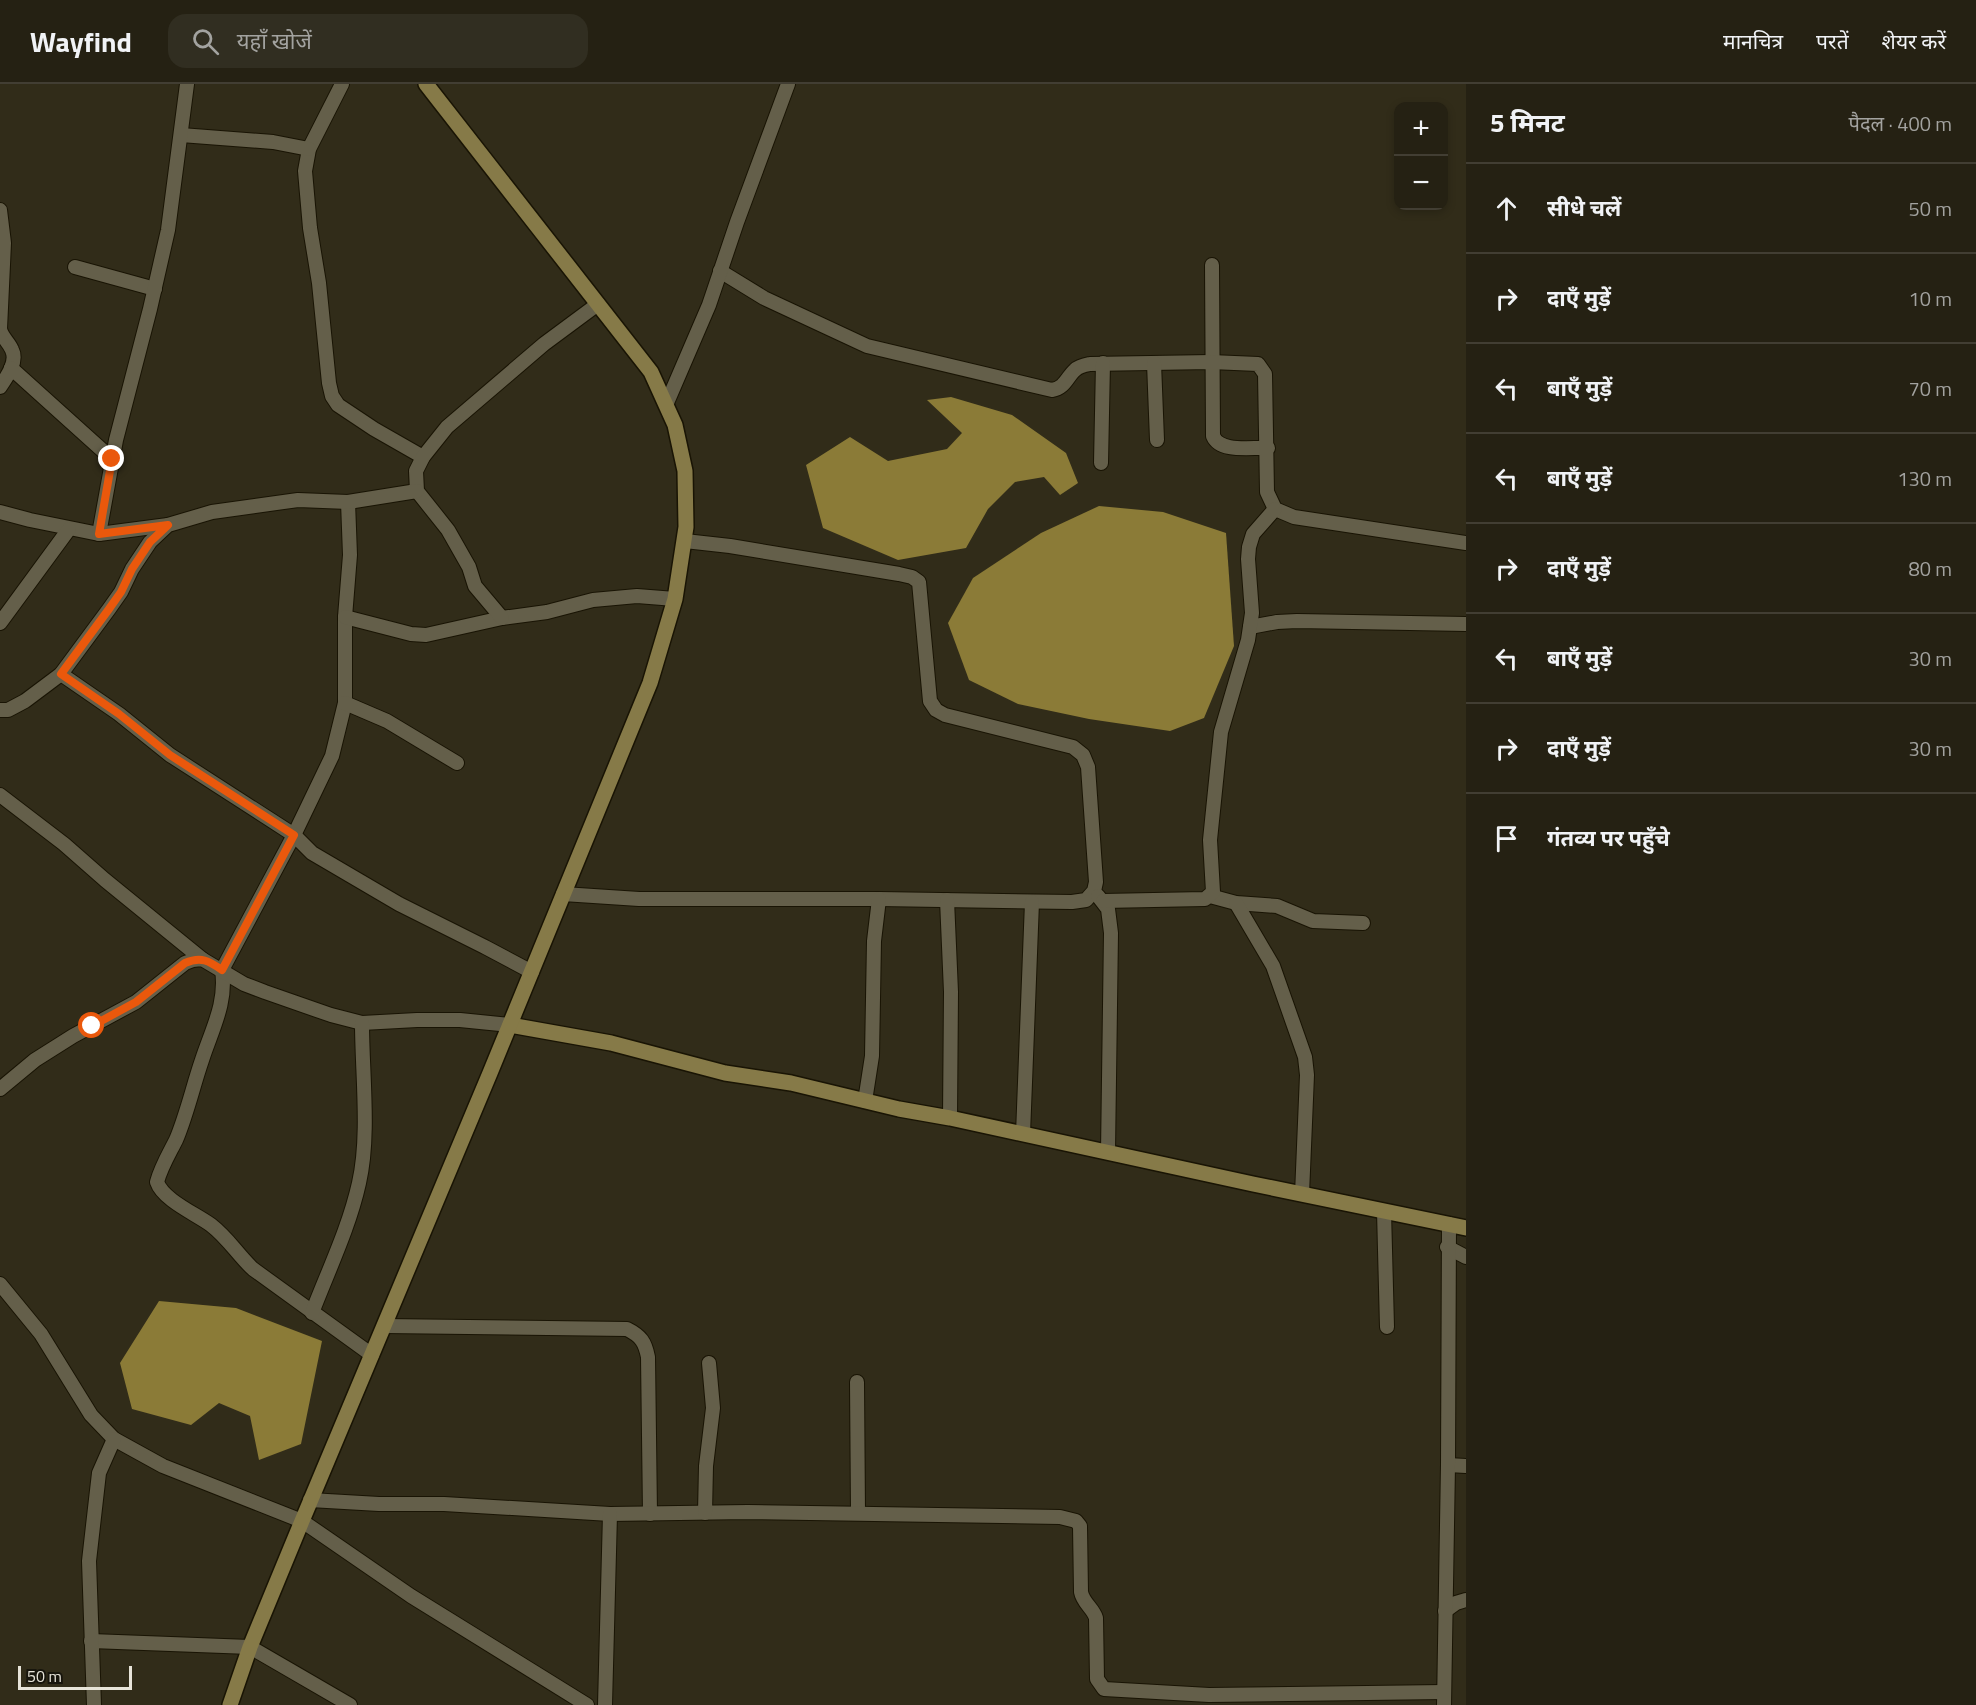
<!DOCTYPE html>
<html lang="hi">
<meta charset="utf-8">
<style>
:root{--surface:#252113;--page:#312e21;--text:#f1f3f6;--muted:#a3a3a0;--line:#423e33}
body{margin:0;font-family:"Titillium Web","Noto Sans Devanagari",sans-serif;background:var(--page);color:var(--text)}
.controls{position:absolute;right:18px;top:18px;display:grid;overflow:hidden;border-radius:12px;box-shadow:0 3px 9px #0003}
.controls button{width:54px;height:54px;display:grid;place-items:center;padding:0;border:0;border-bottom:2px solid var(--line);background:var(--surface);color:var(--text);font:30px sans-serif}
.scale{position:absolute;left:18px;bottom:15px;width:114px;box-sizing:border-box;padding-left:6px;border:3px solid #e7e4d9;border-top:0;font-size:16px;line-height:21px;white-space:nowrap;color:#e7e4d9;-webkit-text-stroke:4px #17150c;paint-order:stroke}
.stop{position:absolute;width:18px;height:18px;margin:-14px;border:4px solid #ea580c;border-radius:50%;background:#fff}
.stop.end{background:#ea580c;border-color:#fff;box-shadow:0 2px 6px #0008}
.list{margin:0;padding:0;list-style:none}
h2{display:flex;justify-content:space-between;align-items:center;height:78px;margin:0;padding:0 24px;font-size:26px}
h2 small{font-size:20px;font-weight:400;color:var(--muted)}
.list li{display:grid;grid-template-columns:39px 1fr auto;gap:18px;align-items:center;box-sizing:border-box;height:90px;padding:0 24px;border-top:2px solid var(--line)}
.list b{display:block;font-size:22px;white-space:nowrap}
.list em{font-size:20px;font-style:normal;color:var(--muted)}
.icon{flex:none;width:33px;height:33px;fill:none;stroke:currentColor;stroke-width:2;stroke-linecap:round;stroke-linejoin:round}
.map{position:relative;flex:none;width:1466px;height:1621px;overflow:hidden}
header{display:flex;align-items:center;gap:36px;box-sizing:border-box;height:84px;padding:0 30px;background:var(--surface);border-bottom:2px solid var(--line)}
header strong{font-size:28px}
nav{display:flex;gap:33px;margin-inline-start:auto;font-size:21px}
.search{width:420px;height:54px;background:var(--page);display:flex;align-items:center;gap:15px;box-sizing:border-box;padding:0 21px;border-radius:18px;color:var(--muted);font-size:22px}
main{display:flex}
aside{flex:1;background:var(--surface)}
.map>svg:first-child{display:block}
.water{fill:#8b7b37}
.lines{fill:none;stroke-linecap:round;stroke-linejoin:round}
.street-casing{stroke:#191404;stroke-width:16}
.secondary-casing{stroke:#191404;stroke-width:18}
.street{stroke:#645f4a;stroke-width:14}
.secondary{stroke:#867a48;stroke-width:15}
.route{stroke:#ea580c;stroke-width:8}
</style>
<header>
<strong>Wayfind</strong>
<div class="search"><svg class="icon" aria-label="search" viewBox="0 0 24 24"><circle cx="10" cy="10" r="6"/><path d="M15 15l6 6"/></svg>यहाँ खोजें</div>
<nav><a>मानचित्र</a><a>परतें</a><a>शेयर करें</a></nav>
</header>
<main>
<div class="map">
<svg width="1466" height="1621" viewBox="0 0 1466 1621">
<rect width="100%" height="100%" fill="#312c19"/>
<g class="water">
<polygon points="951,313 1012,331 1066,369 1078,399 1060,411 1044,393 1015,398 988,425 966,464 898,476 823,444 806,381 850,353 888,377 947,365 962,349 927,316"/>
<polygon points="1099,422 1163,428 1226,449 1234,562 1204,634 1170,647 1089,635 1018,620 969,596 948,539 973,494 1041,449"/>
<polygon points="159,1217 236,1224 322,1257 301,1360 259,1376 250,1332 219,1319 191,1341 132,1325 120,1279"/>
</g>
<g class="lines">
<defs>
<g id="street">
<polyline points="342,0 309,65 305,87 310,144 319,199 329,299 332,312 338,321 374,345 423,373"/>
<polyline points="181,51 273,58 309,65"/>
<path d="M 0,126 L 4,159 L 0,245 C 2,254 9,258 12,266 C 18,278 6,294 0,303"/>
<path d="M 1212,181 L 1213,352 C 1220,369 1251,363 1268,364"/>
<polyline points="75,183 155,205"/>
<path d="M 720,187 L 764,214 L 867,262 L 1052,306 C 1065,304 1067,293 1075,286 C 1079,282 1085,281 1090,280 L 1211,278 L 1258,280 L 1265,290 L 1267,408 L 1275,425 L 1294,433 L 1466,459"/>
<polyline points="1154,279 1157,356"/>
<polyline points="11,284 112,375"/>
<polyline points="666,321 709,221 737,138 788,0"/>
<polyline points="1101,379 1103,279"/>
<path d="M 348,418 L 350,471 L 345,533 L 345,619 L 332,672 L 294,751 L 222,886 C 227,919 212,945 202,976 C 193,1002 187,1030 176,1056 C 169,1070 161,1083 157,1098 C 163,1116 196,1130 211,1141 C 228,1154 238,1171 253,1185 L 372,1271"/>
<polyline points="0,428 30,436 99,450 168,441"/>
<polyline points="99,450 116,356 150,225 168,146 187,0"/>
<polyline points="345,533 411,550 426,551 502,534 547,528 593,516 637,512 675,515"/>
<polyline points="502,534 475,502 469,483 448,446 417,407 416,387 423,373 447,343 544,260 598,220"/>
<polyline points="0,539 69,445"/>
<polyline points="1250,543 1277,538 1297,537 1466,540"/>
<polyline points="61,590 119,630 170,671 294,751 312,769 399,820 485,863 532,888"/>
<polyline points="345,619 387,637 457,679"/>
<polyline points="0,626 8,626 25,617 61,590 109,525 121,508 132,485 150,458 168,441 212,428 298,416 348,418 417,407"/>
<polyline points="0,711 64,760 105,796 202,875"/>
<polyline points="563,810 639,815 879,815 1072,818 1086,816 1094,807 1096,798 1088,683 1083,671 1073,663 945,631 936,626 930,617 919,498 912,493 899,490 730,462 685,457"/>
<polyline points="1098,812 1108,825 1111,849 1108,1068"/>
<polyline points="1210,812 1236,819 1277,822 1313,837 1363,839"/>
<polyline points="947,816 951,908 950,1034"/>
<polyline points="1103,817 1205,815 1213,808 1210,756 1221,648 1248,556 1252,529 1248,475 1249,463 1253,450 1275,425"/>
<polyline points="1236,819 1273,882 1305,973 1307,991 1302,1110"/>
<polyline points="0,1005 35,976 73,952 136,918 185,879 193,876 202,875 244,900 265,908 331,931 362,939 417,936 460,936 510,941"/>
<polyline points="865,1017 872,972 874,857 879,815"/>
<polyline points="1023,1050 1032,818"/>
<polyline points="1384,1127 1387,1243"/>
<polyline points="1447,1163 1466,1173"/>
<polyline points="0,1200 41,1250 91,1331 114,1355 163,1382 302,1437 411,1512 587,1621"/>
<path d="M 312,1229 C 328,1187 349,1144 359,1099 C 370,1051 362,989 362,939"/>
<path d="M 384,1242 L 627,1245 C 641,1252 645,1258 648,1273 L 650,1430"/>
<polyline points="857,1298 858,1429"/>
<polyline points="1448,1381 1466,1382"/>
<path d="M 310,1416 L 379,1420 L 444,1420 L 610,1430 L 748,1428 L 1060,1433 L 1076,1437 L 1080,1442 L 1081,1508 C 1083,1519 1093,1524 1096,1534 L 1097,1595 L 1104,1605 L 1209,1611 L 1444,1608"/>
<polyline points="705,1429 706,1382 713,1324 709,1279"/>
<polyline points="1445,1527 1456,1519 1466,1516"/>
<polyline points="91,1557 250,1563 350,1621"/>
<polyline points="94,1621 89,1477 99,1389 114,1355"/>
<polyline points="605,1621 610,1430"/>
<polyline points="1444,1621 1448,1381 1449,1140"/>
</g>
<g id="secondary">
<polyline points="510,941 611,959 725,989 791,999 899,1025 950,1034 1253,1100 1466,1144"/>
<polyline points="230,1621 250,1563 302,1437 490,989 650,599 675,515 686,443 685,387 675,341 651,288 426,0"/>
</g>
</defs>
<use href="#street" class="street-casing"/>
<use href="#secondary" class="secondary-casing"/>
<use href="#street" class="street"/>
<use href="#secondary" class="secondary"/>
</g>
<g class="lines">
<path class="route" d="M 92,942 L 136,918 L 185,879 C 201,872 209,877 222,886 L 294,751 L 170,671 L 119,630 L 61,590 L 109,525 L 121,508 L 132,485 L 150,458 L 168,441 L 99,450 L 112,375"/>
</g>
</svg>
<div class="controls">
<button>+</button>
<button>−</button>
</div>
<div class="scale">50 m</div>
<div class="stop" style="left:92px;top:942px"></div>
<div class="stop end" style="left:112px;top:375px"></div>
</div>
<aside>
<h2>5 मिनट<small>पैदल · 400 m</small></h2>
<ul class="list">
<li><svg class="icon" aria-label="ahead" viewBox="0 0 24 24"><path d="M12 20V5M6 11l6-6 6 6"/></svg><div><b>सीधे चलें</b></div><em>50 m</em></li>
<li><svg class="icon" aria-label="right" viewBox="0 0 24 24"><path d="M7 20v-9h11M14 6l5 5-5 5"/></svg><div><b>दाएँ मुड़ें</b></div><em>10 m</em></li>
<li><svg class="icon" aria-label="left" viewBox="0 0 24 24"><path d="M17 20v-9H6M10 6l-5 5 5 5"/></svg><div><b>बाएँ मुड़ें</b></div><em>70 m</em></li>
<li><svg class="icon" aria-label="left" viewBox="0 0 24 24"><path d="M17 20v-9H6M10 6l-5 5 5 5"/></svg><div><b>बाएँ मुड़ें</b></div><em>130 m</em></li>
<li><svg class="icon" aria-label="right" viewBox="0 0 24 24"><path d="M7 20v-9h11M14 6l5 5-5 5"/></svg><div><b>दाएँ मुड़ें</b></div><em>80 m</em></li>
<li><svg class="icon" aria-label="left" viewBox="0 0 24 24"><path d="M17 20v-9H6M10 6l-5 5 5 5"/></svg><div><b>बाएँ मुड़ें</b></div><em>30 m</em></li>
<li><svg class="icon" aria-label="right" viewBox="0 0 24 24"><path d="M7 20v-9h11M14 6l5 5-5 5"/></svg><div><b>दाएँ मुड़ें</b></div><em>30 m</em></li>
<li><svg class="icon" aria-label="arrive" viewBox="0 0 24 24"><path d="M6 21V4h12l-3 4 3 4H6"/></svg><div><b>गंतव्य पर पहुँचे</b></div></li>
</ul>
</aside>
</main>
